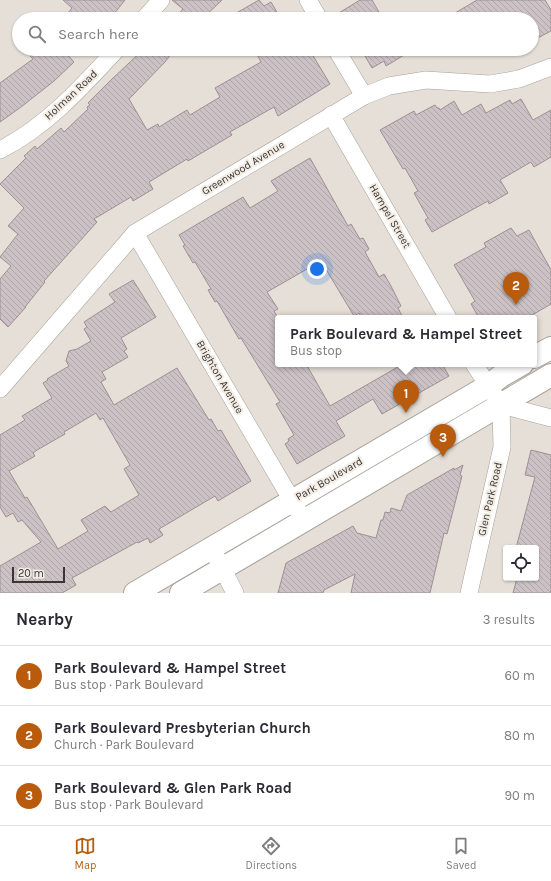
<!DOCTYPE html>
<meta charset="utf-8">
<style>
:root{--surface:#fff;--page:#f2f2f3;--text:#2b2b33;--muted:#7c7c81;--line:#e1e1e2;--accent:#b95b0c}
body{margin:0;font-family:Karla,sans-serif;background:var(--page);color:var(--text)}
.controls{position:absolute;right:12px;bottom:12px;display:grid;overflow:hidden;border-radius:4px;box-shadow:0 1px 3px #0004}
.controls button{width:36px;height:36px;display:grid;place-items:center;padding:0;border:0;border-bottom:1px solid var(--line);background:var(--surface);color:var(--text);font:20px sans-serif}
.scale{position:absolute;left:12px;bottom:10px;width:53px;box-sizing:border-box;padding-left:4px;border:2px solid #393633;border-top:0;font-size:11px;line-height:14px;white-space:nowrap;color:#393633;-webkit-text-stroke:3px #f2ece4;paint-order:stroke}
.you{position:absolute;left:317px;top:269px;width:14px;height:14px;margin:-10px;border:3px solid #fff;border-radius:50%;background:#1a73e8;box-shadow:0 0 0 6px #1a73e833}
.badge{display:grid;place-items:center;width:26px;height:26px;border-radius:50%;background:var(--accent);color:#fff;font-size:13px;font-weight:700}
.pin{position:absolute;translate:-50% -33px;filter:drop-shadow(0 1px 2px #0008)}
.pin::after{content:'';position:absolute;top:21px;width:14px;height:12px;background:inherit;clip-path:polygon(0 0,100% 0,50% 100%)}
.popup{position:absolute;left:275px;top:315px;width:262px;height:52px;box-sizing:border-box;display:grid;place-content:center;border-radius:4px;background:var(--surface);filter:drop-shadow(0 1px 3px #0005);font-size:13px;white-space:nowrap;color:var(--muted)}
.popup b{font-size:15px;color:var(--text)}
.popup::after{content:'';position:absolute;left:50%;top:100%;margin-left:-8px;border:8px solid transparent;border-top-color:var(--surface)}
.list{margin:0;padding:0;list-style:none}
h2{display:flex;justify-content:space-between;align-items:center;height:52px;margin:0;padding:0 16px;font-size:17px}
h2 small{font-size:13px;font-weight:400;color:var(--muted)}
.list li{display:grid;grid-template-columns:26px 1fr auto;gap:12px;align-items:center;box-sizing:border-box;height:60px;padding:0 16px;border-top:1px solid var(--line)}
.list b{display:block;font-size:15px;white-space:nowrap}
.list p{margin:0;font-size:13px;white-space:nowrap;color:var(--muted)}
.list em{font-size:13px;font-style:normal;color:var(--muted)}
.icon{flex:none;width:22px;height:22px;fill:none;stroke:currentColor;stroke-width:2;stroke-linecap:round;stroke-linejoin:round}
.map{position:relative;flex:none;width:551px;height:593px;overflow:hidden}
.search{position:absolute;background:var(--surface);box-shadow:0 1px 3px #0004;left:12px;right:12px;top:12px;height:44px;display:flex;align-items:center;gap:10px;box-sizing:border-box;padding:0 14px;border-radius:22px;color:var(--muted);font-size:15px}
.sheet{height:232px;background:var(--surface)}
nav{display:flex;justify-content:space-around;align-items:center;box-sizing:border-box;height:56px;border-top:1px solid var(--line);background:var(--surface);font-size:11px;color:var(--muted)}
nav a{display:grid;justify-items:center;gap:2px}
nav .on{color:var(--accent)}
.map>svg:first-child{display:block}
.building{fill:url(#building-back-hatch);stroke:#9b9194;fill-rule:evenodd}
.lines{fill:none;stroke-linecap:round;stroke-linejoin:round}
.street-casing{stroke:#a7a199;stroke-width:18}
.secondary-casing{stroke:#a7a199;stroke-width:24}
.street{stroke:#fff;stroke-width:17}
.secondary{stroke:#fff;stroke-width:22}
.labels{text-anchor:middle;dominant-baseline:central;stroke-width:4;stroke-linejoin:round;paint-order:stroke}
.street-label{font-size:11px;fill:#393633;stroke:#f2ece4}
</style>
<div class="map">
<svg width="551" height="593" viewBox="0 0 551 593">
<defs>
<pattern id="building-back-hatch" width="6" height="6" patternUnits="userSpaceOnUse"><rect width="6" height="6" fill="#ccc2c5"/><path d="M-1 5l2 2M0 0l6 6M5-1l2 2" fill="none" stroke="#b0a7aa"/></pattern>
</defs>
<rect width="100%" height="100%" fill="#e5dfd7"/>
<g class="building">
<polygon points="63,0 125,0 110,19 63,19 72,8"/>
<polygon points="172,0 222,0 202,19 174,19 183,9"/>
<polygon points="259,0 264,6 271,2 281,19 226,19"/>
<polygon points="360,0 372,0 383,19 329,19"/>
<polygon points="477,0 545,0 551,10 551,31 532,41 532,19 445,19"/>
<polygon points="38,49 62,49 74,62 54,81 21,107 0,122 0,83 33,59 30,56"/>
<polygon points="144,49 175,49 165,62 129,99 147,130 158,124 159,127 187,110 190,115 220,97 215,88 261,62 254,49 309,49 330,84 278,116 274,107 230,132 232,135 188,161 187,159 149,182 153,189 133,201 131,197 94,219 97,222 44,281 45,282 25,307 26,307 8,327 0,319 0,279 11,266 0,257 18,234 8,226 24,208 0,184 26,158 24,156 35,146 37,149 61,128 64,132 88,109 87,107 90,105 88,103 112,79"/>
<polygon points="361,49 414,49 386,66 384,61 372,68"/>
<polygon points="521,99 533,120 551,110 551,157 534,167 531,162 500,180 508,193 489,204 488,201 432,232 425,220 428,218 414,193 418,191 405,168 403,169 380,130 414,111 416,115 435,105 437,108 439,108 440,110 454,101 462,115 481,104 486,113 510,100 512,104"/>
<polygon points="310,158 348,226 351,224 360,239 363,238 369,249 365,252 379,277 384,274 391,286 401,306 398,308 403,318 362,318 359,313 354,316 321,261 267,292 278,309 274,311 278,318 278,364 306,364 330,406 403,364 442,364 449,376 382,414 373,399 336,421 345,436 297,464 285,444 289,441 288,439 294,435 276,404 280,402 241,338 239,339 217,301 215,302 208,290 211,289 195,262 193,263 183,246 185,245 179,235 243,197 250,208 278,191 271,181"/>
<polygon points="511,228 517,236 529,230 551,270 551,304 527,318 479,318 471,304 475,301 454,265 486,247 484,243"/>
<path d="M 133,280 L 156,317 L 121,338 L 127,349 L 124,351 L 128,357 L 102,372 L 106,379 L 101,382 L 114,405 L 177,368 L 209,420 L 211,419 L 218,431 L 221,430 L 251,481 L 218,501 L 215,496 L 159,529 L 163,535 L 150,543 L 148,538 L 138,543 L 137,542 L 72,578 L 76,585 L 62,593 L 0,593 L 0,566 L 41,542 L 22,520 L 18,522 L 13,513 L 6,517 L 0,507 L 0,435 L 25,420 L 22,416 L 52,398 L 43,383 L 48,380 L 47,379 L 69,366 L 66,361 L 69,351 L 77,349 L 91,341 L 84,329 L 87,327 L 84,322 L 115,302 L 109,294 ZM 96,413 L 100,420 L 103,418 L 130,465 L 124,469 L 139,495 L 111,512 L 105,506 L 81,520 L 88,531 L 58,549 L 27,497 L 25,498 L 9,471 L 35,456 L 33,453 L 37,450 L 65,434 L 64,432 Z"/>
<polygon points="531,450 551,455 551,593 513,593 517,578 536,578 536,548 516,548 535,477 525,475"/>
<polygon points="463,465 460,475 462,476 447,534 444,533 430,593 351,593 355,574 324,590 323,593 278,593 286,563 353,526 357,533 376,538 381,520 383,520 385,512 390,513 391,508 401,511 407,495 454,468 454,470"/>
</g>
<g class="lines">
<defs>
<g id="street">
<polyline points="308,0 319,19"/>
<polyline points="144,19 161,0"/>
<polyline points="336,49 364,96"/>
<polyline points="331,115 448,318"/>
<path d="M 0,150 C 46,127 83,86 117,49"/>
<polyline points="135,233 304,521"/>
<polyline points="474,364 501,405 551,418"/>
<polyline points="0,389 135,233 364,96 389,86 426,80 490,84 519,79 551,67"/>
<polyline points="217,558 235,593"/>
<polyline points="469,593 502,447 501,405"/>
</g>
<g id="secondary">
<polyline points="534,357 551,348"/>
<polyline points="135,593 488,386 501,376 522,364"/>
<polyline points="181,593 551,375"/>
</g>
</defs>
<use href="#street" class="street-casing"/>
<use href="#secondary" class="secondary-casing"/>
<use href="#street" class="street"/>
<use href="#secondary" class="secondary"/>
</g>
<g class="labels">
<g class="street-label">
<text transform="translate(71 95) rotate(-43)">Holman Road</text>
<text transform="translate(243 168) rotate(-31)">Greenwood Avenue</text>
<text transform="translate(390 216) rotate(60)">Hampel Street</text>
<text transform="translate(220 377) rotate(60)">Brighton Avenue</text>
<text transform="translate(329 479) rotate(-30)">Park Boulevard</text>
<text transform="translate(490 499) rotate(-77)">Glen Park Road</text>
</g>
</g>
</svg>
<div class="controls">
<button><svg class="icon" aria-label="locate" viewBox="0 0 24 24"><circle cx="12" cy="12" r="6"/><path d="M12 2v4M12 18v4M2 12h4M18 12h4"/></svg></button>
</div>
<div class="scale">20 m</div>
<div class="you"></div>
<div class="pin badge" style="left:406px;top:413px">1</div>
<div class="popup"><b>Park Boulevard &amp; Hampel Street</b>Bus stop</div>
<div class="pin badge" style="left:516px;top:305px">2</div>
<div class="pin badge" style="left:443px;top:457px">3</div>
<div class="search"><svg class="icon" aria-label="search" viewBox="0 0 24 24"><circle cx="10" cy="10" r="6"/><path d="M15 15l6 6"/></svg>Search here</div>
</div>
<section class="sheet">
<h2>Nearby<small>3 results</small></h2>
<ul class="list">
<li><span class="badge">1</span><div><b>Park Boulevard &amp; Hampel Street</b><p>Bus stop · Park Boulevard</p></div><em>60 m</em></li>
<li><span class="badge">2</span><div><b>Park Boulevard Presbyterian Church</b><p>Church · Park Boulevard</p></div><em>80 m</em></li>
<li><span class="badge">3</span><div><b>Park Boulevard &amp; Glen Park Road</b><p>Bus stop · Park Boulevard</p></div><em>90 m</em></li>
</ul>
</section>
<nav>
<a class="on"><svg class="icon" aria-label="map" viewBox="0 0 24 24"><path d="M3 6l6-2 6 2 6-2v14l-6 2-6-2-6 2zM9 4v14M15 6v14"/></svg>Map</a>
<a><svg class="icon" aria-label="directions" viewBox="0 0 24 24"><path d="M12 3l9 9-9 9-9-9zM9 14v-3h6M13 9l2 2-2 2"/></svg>Directions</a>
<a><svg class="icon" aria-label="saved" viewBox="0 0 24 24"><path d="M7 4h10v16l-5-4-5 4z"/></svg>Saved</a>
</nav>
